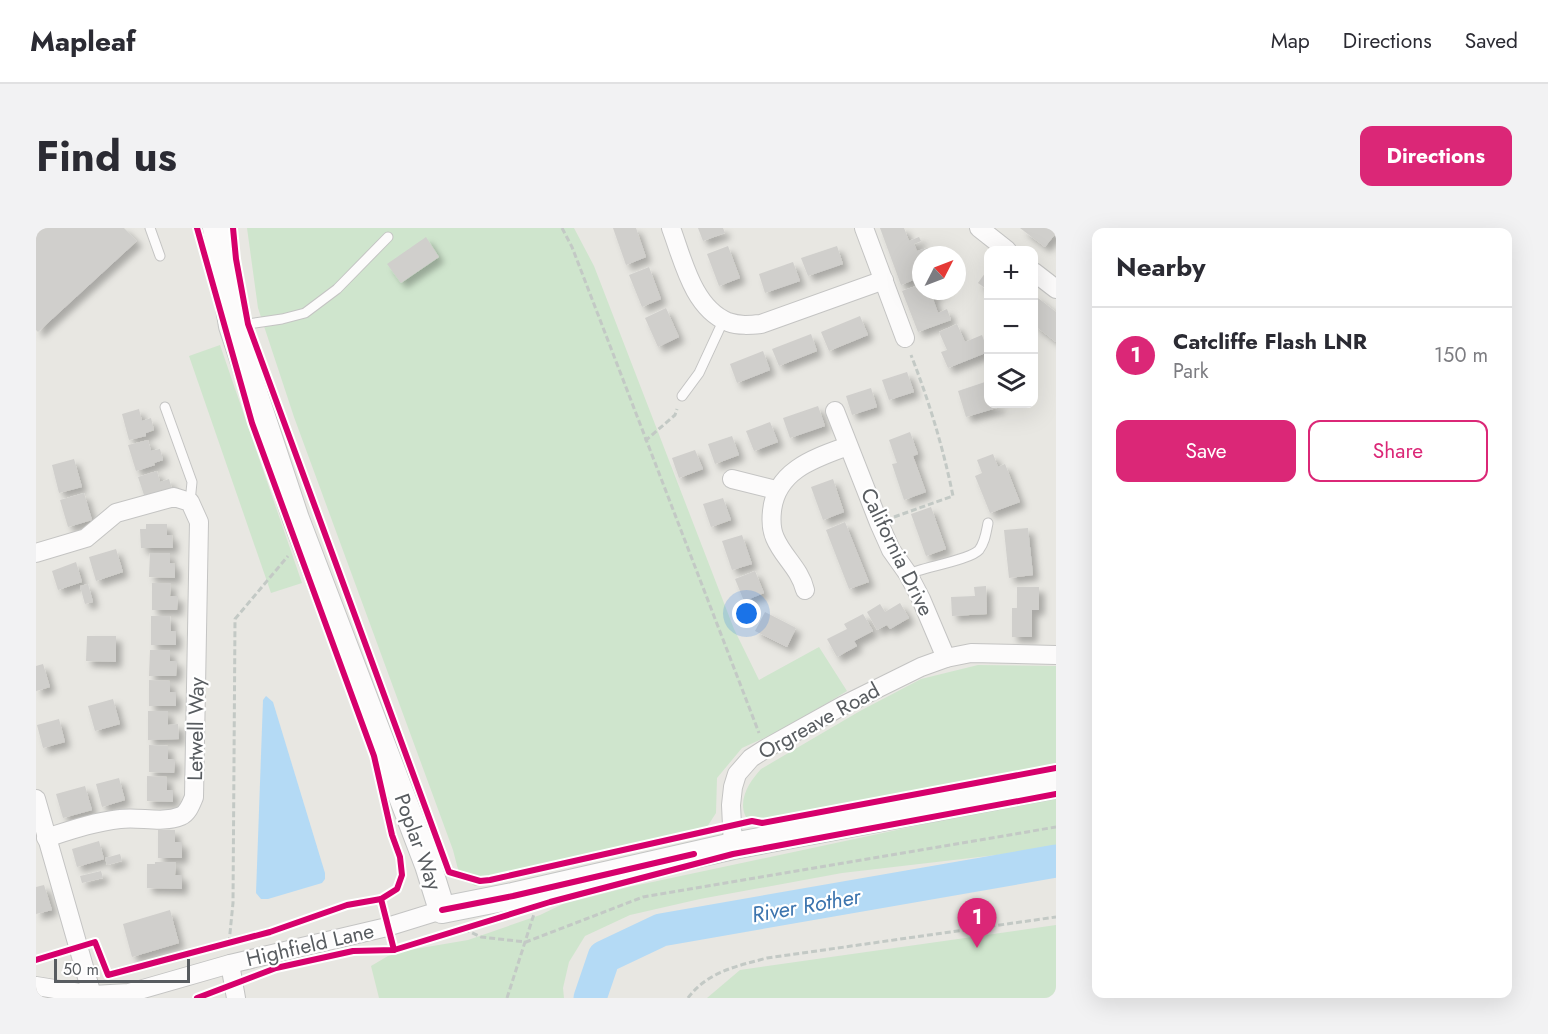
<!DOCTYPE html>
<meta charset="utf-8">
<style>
:root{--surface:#fff;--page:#f2f2f3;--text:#2b2b33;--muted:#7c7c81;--line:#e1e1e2;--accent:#db2777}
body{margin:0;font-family:Jost,sans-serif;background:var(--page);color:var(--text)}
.controls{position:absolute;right:18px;top:18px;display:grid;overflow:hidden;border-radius:12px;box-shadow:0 6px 24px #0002}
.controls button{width:54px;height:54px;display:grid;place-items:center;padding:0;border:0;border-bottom:2px solid var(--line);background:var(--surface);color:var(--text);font:30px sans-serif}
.compass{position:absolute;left:876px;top:18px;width:54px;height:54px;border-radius:50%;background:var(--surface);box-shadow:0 6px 24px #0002;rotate:48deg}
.scale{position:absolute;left:18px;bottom:15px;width:136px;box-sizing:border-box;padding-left:6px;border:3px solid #585c60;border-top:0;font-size:16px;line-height:21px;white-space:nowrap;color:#585c60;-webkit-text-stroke:4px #fff;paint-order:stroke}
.you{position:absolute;left:711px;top:386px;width:21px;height:21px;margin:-15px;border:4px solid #fff;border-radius:50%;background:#1a73e8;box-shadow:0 0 0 9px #1a73e833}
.badge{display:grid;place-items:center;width:39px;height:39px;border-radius:50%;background:var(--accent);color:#fff;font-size:20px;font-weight:700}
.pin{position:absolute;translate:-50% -50px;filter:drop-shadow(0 2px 3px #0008)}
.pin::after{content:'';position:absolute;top:32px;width:21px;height:18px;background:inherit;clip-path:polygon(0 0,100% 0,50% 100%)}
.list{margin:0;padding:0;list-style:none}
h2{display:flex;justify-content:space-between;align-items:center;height:78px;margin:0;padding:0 24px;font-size:26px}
h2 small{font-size:20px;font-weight:400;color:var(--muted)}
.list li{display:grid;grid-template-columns:39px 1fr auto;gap:18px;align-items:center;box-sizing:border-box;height:96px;padding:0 24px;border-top:2px solid var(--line)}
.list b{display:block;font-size:22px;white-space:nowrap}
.list p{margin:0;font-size:20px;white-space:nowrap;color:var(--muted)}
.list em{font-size:20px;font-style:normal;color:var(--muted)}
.actions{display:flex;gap:12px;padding:18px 24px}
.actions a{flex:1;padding:14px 0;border:2px solid var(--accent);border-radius:12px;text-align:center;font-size:21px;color:var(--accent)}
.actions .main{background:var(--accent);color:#fff}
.icon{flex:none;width:33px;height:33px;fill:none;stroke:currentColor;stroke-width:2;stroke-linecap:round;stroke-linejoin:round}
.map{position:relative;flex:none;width:1020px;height:770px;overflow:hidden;border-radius:12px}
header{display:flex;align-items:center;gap:36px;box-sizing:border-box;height:84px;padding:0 30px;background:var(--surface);border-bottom:2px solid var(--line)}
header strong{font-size:28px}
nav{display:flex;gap:33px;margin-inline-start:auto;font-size:21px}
.intro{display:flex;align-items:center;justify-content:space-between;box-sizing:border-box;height:144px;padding:0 36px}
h1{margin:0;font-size:42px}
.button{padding:15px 27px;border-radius:12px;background:var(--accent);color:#fff;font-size:21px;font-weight:700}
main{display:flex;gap:36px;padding:0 36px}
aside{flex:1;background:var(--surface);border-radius:12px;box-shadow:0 6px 24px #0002}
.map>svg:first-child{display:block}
.green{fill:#cfe5cd}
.water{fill:#b4daf5}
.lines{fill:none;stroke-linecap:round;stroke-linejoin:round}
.river{stroke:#b4daf5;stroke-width:33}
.building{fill:#d0cfcc;filter:url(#shadow)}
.lane-casing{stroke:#c4c4c3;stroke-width:11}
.street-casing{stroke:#c4c4c3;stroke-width:20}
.secondary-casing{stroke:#c5c6c5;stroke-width:28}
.path{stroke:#c3c9c5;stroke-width:3;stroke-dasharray:6 3;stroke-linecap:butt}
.lane{stroke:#fcfbfb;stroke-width:9}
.street{stroke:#fcfbfb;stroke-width:18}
.secondary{stroke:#fcfbfb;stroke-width:26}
.cycleway-casing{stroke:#fff;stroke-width:10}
.cycleway{stroke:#d6006c;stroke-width:6}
.labels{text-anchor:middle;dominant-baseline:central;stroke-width:4.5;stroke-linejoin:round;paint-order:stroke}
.street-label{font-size:21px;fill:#585c60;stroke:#fff}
.water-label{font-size:22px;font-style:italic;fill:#3c74ae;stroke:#fff}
</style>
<header>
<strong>Mapleaf</strong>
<nav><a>Map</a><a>Directions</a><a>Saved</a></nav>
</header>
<div class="intro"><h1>Find us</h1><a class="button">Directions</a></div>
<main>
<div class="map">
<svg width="1020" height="770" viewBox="0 0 1020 770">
<defs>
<filter id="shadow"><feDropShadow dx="5.5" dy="5.5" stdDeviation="3" flood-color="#0004"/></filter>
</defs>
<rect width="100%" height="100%" fill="#e8e7e2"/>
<g class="green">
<polygon points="211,0 538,0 558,38 698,401 723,452 783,419 811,463 748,501 706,520 681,550 680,585 671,599 439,658 424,649 417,622 258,189 222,80"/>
<polygon points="184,117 266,355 235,365 153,128"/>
<path d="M 942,437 L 1020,438 L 1020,544 L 732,599 L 719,598 C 716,595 710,590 709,587 C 702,570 715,552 725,541 L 824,483 L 885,451 Z"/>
<polygon points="1020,571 1020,620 806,645 664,671 594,687 549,708 533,734 527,760 528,770 343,770 335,738 352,728 373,722 432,712 504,687 527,676 593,659 973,578"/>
<polygon points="1020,697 1020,770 671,770 704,742"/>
</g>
<polygon class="water" points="230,468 237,474 289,645 289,651 286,655 232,671 225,671 220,665 227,472"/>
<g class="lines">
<polyline class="river" points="554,770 568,729 625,702 1020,633"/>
</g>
<g class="building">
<polygon points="0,0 88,0 101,13 2,104 0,102"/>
<polygon points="577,0 600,0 610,29 590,37"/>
<polygon points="662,0 687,0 689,5 667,13"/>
<polygon points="844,0 868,0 873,13 883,9 885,13 878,16 881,23 892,20 894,27 885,27 885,49 865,57"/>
<polygon points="984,0 1020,0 1020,5 1009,19"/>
<polygon points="390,9 403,29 365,55 351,36"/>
<polygon points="692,18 704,50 683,58 671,26"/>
<polygon points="801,18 807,36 772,48 765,30"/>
<polygon points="757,34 764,53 729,65 723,46"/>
<polygon points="613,39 625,71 606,79 593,47"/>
<polygon points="952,41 952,62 942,55"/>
<polygon points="885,56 885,63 909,63 896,68 902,85 911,81 915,92 882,104 866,63"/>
<polygon points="998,67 1020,84 1020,114 998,97"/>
<polygon points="630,80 643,109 622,119 609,90"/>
<polygon points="824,88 832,107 793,123 785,104"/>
<polygon points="921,96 929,114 946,107 952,124 912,140 905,124 911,122 903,104"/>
<polygon points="775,106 781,123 743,138 736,121"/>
<polygon points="727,123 734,142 701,155 694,136"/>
<polygon points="871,144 878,164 853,172 846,152"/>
<polygon points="952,153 952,176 963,176 964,179 930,189 922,163"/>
<polygon points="835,160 841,179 816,187 810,168"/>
<polygon points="782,178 789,198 754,210 747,190"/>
<polygon points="103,181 106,193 115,190 118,202 110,205 110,208 93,212 86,186"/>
<polygon points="734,194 742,214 718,223 710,203"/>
<polygon points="874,204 882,226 877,228 890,264 868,272 856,236 861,235 853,212"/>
<polygon points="696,208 703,227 679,236 672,216"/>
<polygon points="112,212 115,223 124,221 127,232 118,235 119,237 100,243 92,217"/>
<polygon points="659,222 667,241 643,250 636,230"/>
<polygon points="957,226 962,239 969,236 984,274 954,285 939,248 946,245 941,232"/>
<polygon points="38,231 46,259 23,265 16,237"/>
<polygon points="121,243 124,254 133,251 136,261 110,273 102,249"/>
<polygon points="797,251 808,284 787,292 775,259"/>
<polygon points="48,265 56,292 32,299 24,272"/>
<polygon points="687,270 695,292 675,299 667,276"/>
<polygon points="895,279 910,321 890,328 875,286"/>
<polygon points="809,294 833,354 813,361 790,302"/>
<polygon points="110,296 131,296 131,307 136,307 137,320 105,320 104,301 110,301"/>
<polygon points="992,300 997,347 973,350 968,302"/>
<polygon points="706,307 716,336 696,342 686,313"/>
<polygon points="80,321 87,344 60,353 53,329"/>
<polygon points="114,325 134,325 134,335 139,336 139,350 113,349"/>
<polygon points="40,334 46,354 22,362 16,343"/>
<polygon points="719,343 728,365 708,373 699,351"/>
<polygon points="116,355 135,355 134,368 142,368 141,382 116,382"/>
<polygon points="52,356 57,374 49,376 44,358"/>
<polygon points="950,358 951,386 916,388 915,369 939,368 938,359"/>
<polygon points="981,359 1003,359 1003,382 996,382 996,409 976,409 976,380 981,380"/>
<polygon points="864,375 873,390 854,401 851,397 841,402 831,384 844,376 849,384"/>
<polygon points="729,384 760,400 751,419 719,403"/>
<polygon points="827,386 837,403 818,413 821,418 801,429 791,411 811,401 808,396"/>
<polygon points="115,388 134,388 135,403 140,403 140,417 115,417"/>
<polygon points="51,408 80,408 80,434 50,433"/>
<polygon points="114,422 134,422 134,433 141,433 140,448 113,448"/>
<polygon points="7,436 14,459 0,463 0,438"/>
<polygon points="113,452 134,453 134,464 140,464 140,478 113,478"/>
<polygon points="77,471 84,496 59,503 52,478"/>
<polygon points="112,483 132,483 132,497 142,496 143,511 112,512"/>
<polygon points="23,491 29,514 7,520 1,497"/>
<polygon points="113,517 132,518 132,531 139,531 138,545 113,544"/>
<polygon points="111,548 131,549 131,562 137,562 137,574 111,573"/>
<polygon points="83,550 89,572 66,579 60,556"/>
<polygon points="49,558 56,582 27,590 20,566"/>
<polygon points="122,602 139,602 139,614 146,614 146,630 122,630"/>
<polygon points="63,613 68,631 41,639 36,621"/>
<polygon points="84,626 86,633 71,637 69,630"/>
<polygon points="119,634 140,634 139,647 146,647 146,661 111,660 111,636 119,636"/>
<polygon points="65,643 67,650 46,655 44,648"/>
<polygon points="8,657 16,682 0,686 0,659"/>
<polygon points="134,682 143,715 96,729 87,696"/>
</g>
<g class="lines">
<defs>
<g id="lane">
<polyline points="114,0 124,28"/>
<polyline points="199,98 246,91 269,85 301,61 352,9"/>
<polyline points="646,168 663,145 688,91"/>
<polyline points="129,179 156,254 154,274"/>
<path d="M 872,346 C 888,339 934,332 943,322 C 949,314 950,305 952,295"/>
</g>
<g id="street">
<path d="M 635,0 C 647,32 657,80 692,94 C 703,98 714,97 725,96 L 848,52"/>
<polyline points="828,0 869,110"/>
<polyline points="943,0 971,22"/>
<polyline points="998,44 1020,61"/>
<polyline points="799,183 843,295 855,322 872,346 885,371 910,430"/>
<polyline points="696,251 740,262"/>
<path d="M 0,325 L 50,310 L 80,285 L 138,269 L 154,274 L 163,294 L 158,569 C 155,576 152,585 145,588 C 126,596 103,588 84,591 C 58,594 35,602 10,610"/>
<path d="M 769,362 C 764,341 747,329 739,310 C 735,301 735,292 736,283 C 740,242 779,230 812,218"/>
<polyline points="0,571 56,767"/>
<polyline points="697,618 695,577 697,559 701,546 715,530 729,521 806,478 885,439 910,430 935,425 1020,427"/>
<polyline points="194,736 200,770"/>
<polyline points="0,758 56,767 93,765 194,736 351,699 406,682"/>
</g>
<polyline id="secondary" points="180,0 196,98 260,291 392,637 406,682 477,668 697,618 1020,557"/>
</defs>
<use href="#lane" class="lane-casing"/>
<use href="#street" class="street-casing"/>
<use href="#secondary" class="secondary-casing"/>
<g class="path">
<polyline points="526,0 536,19 723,505"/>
<polyline points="609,213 639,187 641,181"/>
<path d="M 858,289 L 917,268 C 907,219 893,173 875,127"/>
<polyline points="428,701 445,709 490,714 607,669 1020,599"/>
<polyline points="193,715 197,675 199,391 252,328"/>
<polyline points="471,770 498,686"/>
<path d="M 652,770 C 671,744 701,738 731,730 L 1020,689"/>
</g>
<use href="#lane" class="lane"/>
<use href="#street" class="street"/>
<use href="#secondary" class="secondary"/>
<defs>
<g id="cycleway">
<polyline points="161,0 216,195 338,528 356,607 364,629 366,647 361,661 345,671 358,722"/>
<polyline points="197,0 200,31 212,96 413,644 444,653 454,652 716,593 726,595 1020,540"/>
<polyline points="406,682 477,668 658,626"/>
<polyline points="0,732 59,714 72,747 234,704 311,677 345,671"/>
<polyline points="161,770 240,740 317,723 358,722 514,674 697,626 1020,566"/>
</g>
</defs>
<use href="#cycleway" class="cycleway-casing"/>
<use href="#cycleway" class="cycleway"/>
</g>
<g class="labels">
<g class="street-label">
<text transform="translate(861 324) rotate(64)">California Drive</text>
<text transform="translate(783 493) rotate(-29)">Orgreave Road</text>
<text transform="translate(160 501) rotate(-89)">Letwell Way</text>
<text transform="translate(382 614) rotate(70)">Poplar Way</text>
<text transform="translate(274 717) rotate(-13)">Highfield Lane</text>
</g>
<g class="water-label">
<text transform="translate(770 677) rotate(-10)">River Rother</text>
</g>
</g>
</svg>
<div class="controls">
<button>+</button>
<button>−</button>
<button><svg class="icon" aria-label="layers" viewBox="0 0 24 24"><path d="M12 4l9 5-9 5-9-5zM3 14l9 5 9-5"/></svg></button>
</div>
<svg class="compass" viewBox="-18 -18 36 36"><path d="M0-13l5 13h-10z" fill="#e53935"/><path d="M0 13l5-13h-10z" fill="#7c7c81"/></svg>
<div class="scale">50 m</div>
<div class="you"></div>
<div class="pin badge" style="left:941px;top:720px">1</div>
</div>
<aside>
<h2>Nearby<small></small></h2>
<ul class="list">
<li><span class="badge">1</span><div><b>Catcliffe Flash LNR</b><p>Park</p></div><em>150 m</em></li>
</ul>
<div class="actions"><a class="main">Save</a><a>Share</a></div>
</aside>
</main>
